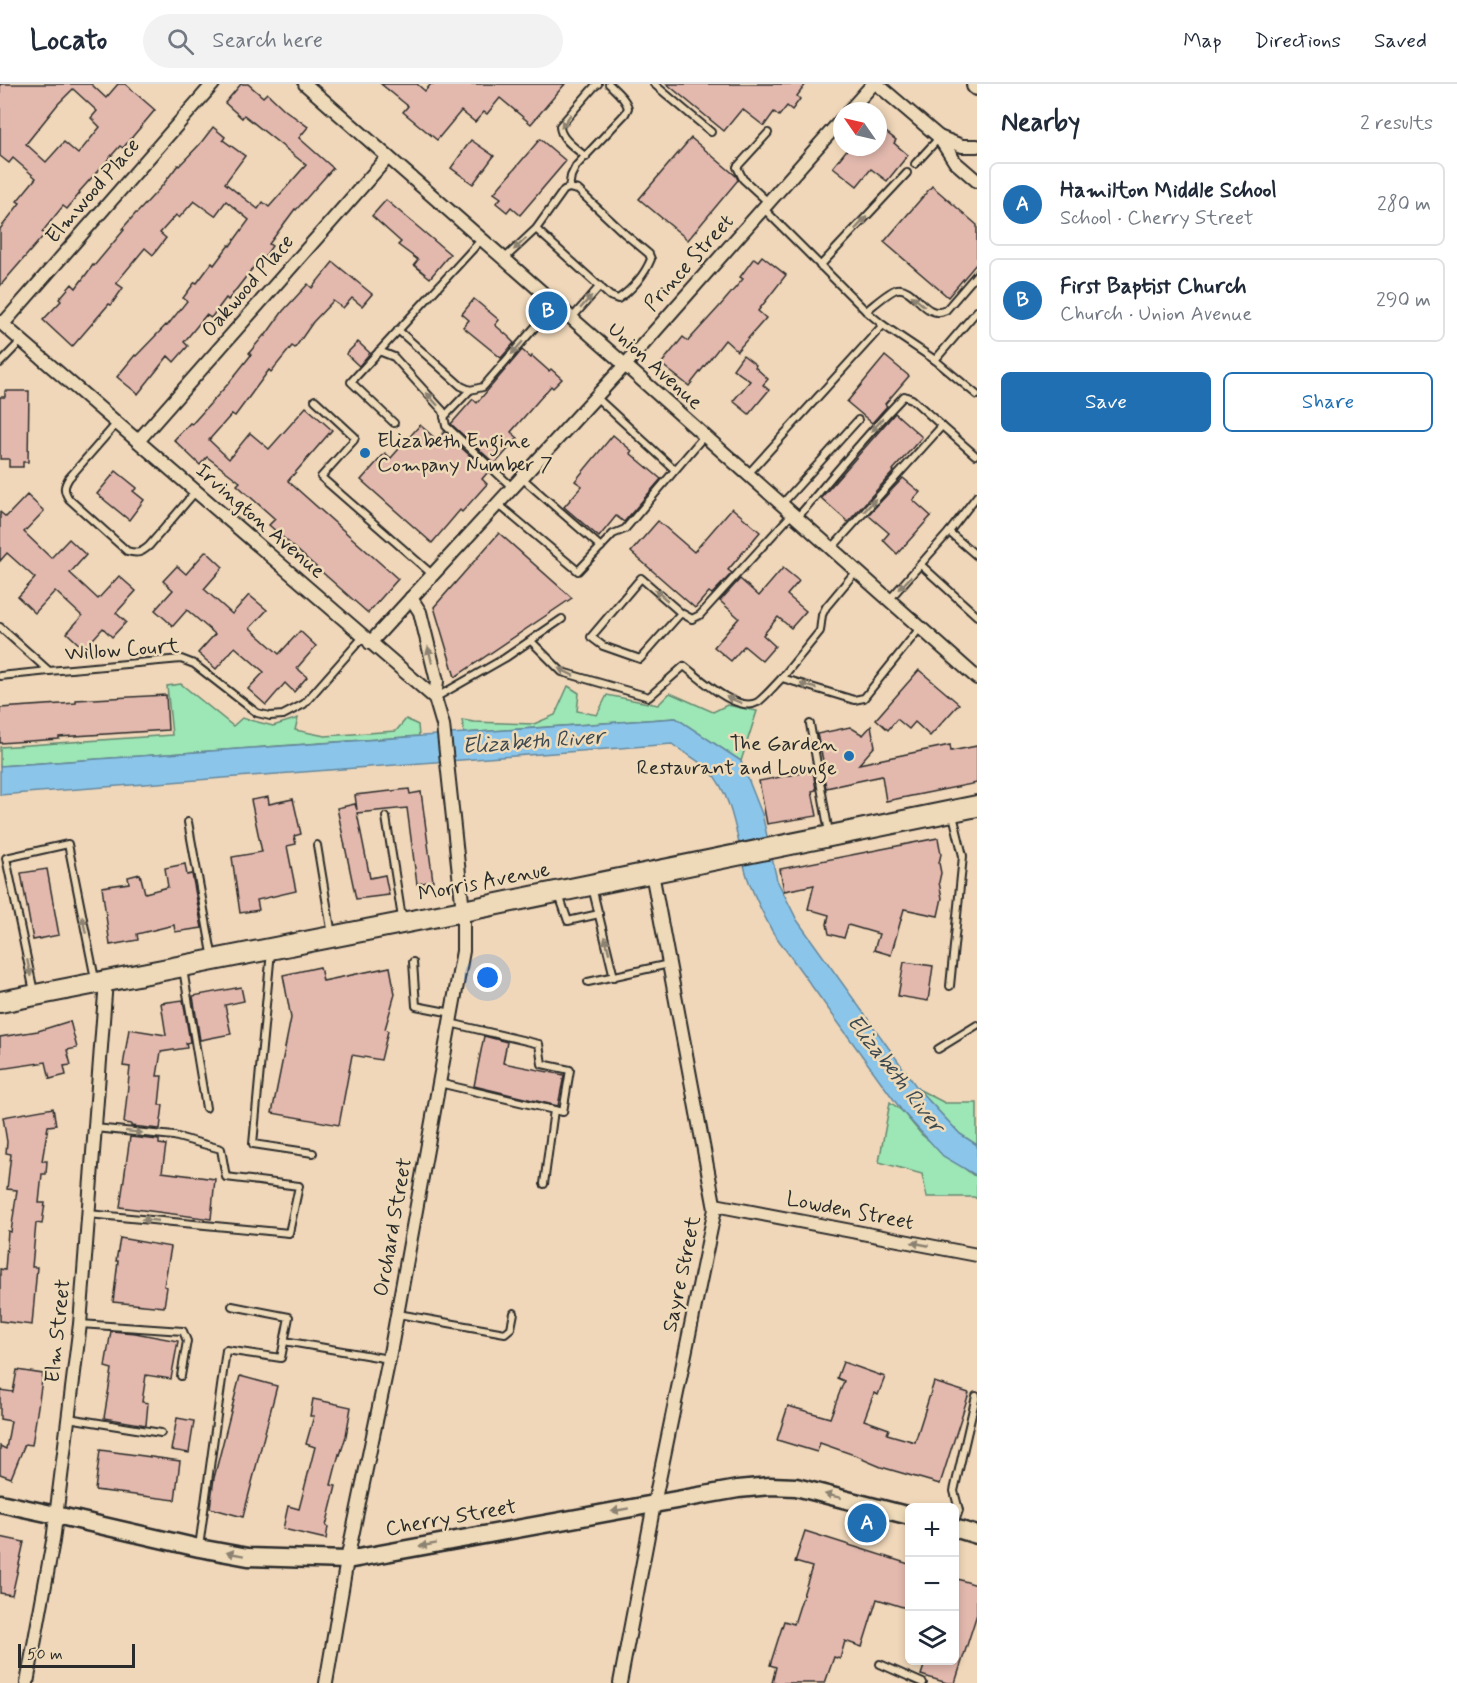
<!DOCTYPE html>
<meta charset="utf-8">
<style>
:root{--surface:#fff;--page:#f2f2f3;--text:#1f2937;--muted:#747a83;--line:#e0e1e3;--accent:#1f6fb2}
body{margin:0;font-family:Mynerve,sans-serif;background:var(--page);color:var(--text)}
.controls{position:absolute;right:18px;bottom:18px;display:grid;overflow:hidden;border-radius:9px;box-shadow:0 3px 9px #0003}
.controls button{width:54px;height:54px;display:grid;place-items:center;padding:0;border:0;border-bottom:2px solid var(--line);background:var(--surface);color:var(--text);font:30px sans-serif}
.compass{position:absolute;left:833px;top:18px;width:54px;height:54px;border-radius:50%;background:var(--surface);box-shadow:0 3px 9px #0003;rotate:304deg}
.scale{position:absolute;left:18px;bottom:15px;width:117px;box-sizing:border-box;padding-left:6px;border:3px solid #2b2b2b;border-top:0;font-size:16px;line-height:21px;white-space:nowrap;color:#2b2b2b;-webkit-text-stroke:4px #eedab8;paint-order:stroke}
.you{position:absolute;left:488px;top:894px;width:21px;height:21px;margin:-15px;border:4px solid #fff;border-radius:50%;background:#1a73e8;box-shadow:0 0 0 9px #1a73e833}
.badge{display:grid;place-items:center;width:39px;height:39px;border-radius:50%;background:var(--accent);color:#fff;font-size:20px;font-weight:700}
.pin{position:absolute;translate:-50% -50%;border:3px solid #fff;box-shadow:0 2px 6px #0006}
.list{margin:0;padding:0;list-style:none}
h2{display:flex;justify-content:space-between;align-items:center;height:78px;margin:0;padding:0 24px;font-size:26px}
h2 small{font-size:20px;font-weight:400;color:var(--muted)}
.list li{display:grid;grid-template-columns:39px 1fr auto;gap:18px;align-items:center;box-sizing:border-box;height:84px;margin:0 12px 12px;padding:0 12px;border:2px solid var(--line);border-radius:9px}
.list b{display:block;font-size:22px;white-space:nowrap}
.list p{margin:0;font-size:20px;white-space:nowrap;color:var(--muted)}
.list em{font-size:20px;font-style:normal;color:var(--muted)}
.actions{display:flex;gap:12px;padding:18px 24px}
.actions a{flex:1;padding:14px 0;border:2px solid var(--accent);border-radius:9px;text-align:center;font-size:21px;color:var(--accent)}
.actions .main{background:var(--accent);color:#fff}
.icon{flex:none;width:33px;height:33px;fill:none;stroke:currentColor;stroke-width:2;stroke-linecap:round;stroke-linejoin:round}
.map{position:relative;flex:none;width:977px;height:1599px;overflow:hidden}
header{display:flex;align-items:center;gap:36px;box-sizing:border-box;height:84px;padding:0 30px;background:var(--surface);border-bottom:2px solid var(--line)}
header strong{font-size:28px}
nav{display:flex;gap:33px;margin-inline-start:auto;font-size:21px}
.search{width:420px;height:54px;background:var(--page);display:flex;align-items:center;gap:15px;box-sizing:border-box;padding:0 21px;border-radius:33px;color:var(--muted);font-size:22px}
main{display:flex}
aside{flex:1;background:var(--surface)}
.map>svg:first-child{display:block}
.green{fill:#9de6b5;stroke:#648870;stroke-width:1.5}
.water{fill:#8bc6ea;stroke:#65889e;stroke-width:1.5}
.building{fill:#e3b9ae;stroke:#2b2b2b;stroke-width:1.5;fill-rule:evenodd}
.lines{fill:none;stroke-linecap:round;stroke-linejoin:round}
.lane-casing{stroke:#2b2b2b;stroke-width:10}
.street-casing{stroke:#2b2b2b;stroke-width:16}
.secondary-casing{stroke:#2b2b2b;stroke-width:21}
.primary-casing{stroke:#2b2b2b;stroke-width:24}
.lane{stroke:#eedab8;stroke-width:6}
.street{stroke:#eedab8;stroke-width:12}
.secondary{stroke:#eedab8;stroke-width:16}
.primary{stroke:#eedab8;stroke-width:20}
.oneway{fill:#8c8272}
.poi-dot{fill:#1f6fb2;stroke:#eedab8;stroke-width:2}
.labels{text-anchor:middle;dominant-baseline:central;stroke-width:5;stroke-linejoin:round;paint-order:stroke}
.street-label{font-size:21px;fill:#2b2b2b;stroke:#eedab8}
.poi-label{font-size:21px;fill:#2b2b2b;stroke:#eedab8;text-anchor:start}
.water-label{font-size:22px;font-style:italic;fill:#3e4a51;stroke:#eedab8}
</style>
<header>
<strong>Locato</strong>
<div class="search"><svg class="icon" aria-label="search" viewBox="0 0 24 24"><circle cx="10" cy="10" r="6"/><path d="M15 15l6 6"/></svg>Search here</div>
<nav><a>Map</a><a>Directions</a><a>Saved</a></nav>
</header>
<main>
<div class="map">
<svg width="977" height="1599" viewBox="0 0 977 1599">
<rect width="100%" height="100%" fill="#f0d7b9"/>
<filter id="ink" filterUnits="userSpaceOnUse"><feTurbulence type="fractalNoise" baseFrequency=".0167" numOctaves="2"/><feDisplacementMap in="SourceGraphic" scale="12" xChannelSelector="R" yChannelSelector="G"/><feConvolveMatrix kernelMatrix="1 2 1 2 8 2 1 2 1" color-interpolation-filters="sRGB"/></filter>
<g filter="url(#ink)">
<g class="green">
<polygon points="181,600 233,642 242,634 273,642 298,634 295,646 325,652 396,647 406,635 418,641 419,652 0,682 0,663 172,651 167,602"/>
<polygon points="568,602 579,609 577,627 597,631 607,611 658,621 670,609 713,628 727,621 757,627 741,677 675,634 464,649 462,636 474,638 534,640 555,631"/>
<polygon points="918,1005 945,1019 977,1019 977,1061 960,1050"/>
<polygon points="890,1018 902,1027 922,1051 973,1091 977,1092 977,1115 974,1113 927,1113 922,1090 879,1078"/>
</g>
<path class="water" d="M 676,634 L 741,677 L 762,730 L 777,796 L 797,836 L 918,1005 L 960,1050 L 977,1061 L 977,1092 L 943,1072 L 902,1027 L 772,847 C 763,829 753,811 747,792 C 737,759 734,713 710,687 C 700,677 684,669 672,660 L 0,711 L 0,682 Z"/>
<g class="building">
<path d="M 0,0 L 91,0 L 106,14 L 118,0 L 125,0 L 155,26 L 123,64 L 120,62 L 79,108 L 80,109 L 67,125 L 63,122 L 42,148 L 45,150 L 0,202 L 0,145 L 20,119 L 17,117 L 36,94 L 13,74 L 9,79 L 0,72 ZM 73,5 L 97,27 L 91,34 L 100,43 L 78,70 L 64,58 L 46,78 L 26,60 L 58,20 Z"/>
<polygon points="241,0 248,0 263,13 267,9 285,26 308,43 299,54 333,84 296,126 295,125 269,160 272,162 261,178 259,176 228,216 226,214 211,234 206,231 184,258 188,262 174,278 168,272 138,310 117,293 135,271 136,272 166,241 167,242 187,217 183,214 195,198 197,199 212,179 214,181 229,161 230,162 249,136 226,117 215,132 194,117 179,134 176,131 160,149 166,154 153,171 145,164 116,199 123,204 111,221 109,220 72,263 43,236 61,217 59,215 72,200 76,204 93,181 94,182 124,146 122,145 136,129 137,129 162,102 178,81 179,82 200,60 213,43 225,53 223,56 245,72 225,99 258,125 263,118 269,123 306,81 244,31 242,34 225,19"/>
<polygon points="381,0 417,0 425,7 431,0 565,0 531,40 500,14 487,30 484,28 475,38 461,27 437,56 403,28 408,22"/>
<polygon points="667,0 806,0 797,12 800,15 792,26 787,22 779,32 774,28 764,42 742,25 724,47"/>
<polygon points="878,42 896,56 894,59 908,71 887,97 871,85 857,102 833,83 849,63 878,63"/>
<polygon points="691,54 736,92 738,96 688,156 639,115"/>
<polygon points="540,55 566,77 520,131 511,123 507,128 496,119 501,114 494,109"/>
<polygon points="471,56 494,72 473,100 451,84"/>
<polygon points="932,102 977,141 977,179 948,213 884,158"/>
<polygon points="386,116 450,170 430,194 414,181 418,176 398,161 401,158 372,132"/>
<polygon points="762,172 786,191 758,227 766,234 737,267 725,256 689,302 661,280 683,253 688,257 719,223 743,195 740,193 754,174 758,177"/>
<polygon points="333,178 372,210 362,222 352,214 343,224 333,217 313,238 295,264 292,262 271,288 269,286 235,332 232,330 209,356 229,375 250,349 269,365 306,323 332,346 288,397 398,495 368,529 269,441 275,435 237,401 240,398 207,373 200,381 174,356 190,339 192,340 228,300 251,271 249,269 264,251 265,252 283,227 308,200 312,204"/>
<polygon points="474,215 499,236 495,241 509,253 509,254 514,259 501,274 463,243 469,236 462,230"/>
<polygon points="358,258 370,269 359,282 346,270"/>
<polygon points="522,266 531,274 532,272 549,287 551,285 562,295 553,304 551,302 511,348 518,354 495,380 451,340 473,315 477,319"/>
<polygon points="743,271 756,281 755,283 768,295 763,301 769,306 749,330 733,317 750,297 733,285"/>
<polygon points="885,272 909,292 885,320 887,322 872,339 847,318"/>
<polygon points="5,307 29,307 28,378 23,378 23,383 9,383 9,375 0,375 0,313 5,313"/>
<polygon points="895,329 922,353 893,386 894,387 848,438 821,414"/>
<polygon points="420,341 437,356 444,348 488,388 482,395 487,400 462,428 460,426 432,459 361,396 385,369 391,374"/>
<polygon points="613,351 632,367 630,369 661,395 624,438 616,432 599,453 564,423 582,402 575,397"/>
<polygon points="116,387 137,404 133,407 144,416 129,436 97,410"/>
<polygon points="903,394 920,408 913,416 931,432 897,470 883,456 889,449 868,431"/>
<polygon points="27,411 44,427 24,448 51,474 69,455 86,471 70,489 98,515 119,492 136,507 116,529 126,538 112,553 103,544 84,565 67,549 82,532 55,507 35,529 18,513 35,494 7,469 0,477 0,428 6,433"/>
<polygon points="732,424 760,448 728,486 732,489 712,510 709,508 695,524 631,468 658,437 694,468"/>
<polygon points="499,449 572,514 455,593 434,523"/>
<polygon points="206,467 223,483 204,505 232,530 249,511 267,526 250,544 279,570 300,547 316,562 297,584 307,593 294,608 285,599 266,621 248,605 264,588 235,563 216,585 198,569 215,550 187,526 173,542 155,526 173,506 163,497 177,482 186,490"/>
<polygon points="783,484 799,497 787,511 806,527 791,544 778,533 763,551 775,562 762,577 744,562 731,577 714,563 739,534 720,517 740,495 759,512"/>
<polygon points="919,586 959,620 930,652 915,638 909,645 897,635 888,646 876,635"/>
<polygon points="166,611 168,646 59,653 59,655 0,659 0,624 76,619 76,616"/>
<polygon points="871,642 875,662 859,680 950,661 951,667 977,662 977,699 886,717 882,692 826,704 823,686 825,685 817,650 850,643 863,651"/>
<polygon points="813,687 816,706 812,707 817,732 767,740 759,697"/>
<polygon points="409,705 410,710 421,708 433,797 417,800 407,724 357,729 370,794 385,791 389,811 356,815 337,724 355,720 357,726 355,711"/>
<polygon points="268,713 269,720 293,715 301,750 294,752 296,760 287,762 296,807 257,816 259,826 240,829 232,773 262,768 251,716"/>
<polygon points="938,754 941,770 939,779 941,789 939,798 942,814 938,832 904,825 891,871 874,866 879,850 848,841 844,854 829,850 827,840 829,831 808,825 814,801 784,807 780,785"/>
<polygon points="185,780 187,791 192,790 202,844 175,848 174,841 137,850 138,856 110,861 102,803 129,799 128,793 140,790 145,809 168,803 165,784"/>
<polygon points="47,785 59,851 33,856 21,789"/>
<polygon points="904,878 933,882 928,917 898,912"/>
<polygon points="320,883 323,897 390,883 395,910 385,945 388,947 381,976 352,971 339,1041 272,1029 291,934 283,891"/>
<polygon points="241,903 244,917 225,921 231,950 200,956 193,912"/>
<polygon points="183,916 190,958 186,959 187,964 161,968 157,992 162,992 159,1021 163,1021 160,1045 131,1042 131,1040 124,1039 130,983 123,982 129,945 166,951 161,919"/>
<polygon points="70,937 77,964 67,966 71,981 64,982 66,991 50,995 46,978 0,985 0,953 38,947"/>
<polygon points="484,952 507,958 503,979 564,991 558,1022 474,1002"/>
<polygon points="53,1024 56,1041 48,1042 42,1077 47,1077 46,1090 42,1090 39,1119 45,1119 42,1140 36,1139 32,1183 37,1183 32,1241 0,1237 0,1185 5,1186 8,1147 11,1148 17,1106 7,1105 11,1070 6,1069 7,1058 3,1033"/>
<polygon points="130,1053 159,1056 159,1060 166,1061 162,1088 215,1095 211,1135 120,1123"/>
<polygon points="120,1154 171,1163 164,1202 167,1203 164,1223 113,1218 118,1177 116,1177"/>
<polygon points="111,1247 135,1249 178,1257 171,1295 146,1291 142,1318 148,1319 146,1341 104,1334 112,1285 105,1283"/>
<polygon points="843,1278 885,1293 878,1311 874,1309 864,1336 889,1345 887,1350 915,1358 934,1298 969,1309 940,1400 881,1383 862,1375 863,1374 820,1359 817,1368 777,1356 788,1322 830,1334 844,1297 837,1294"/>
<polygon points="17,1286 43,1290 32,1361 25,1360 11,1394 0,1390 0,1362 6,1365 11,1337 0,1335 0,1306 13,1308"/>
<polygon points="240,1292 277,1302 243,1433 210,1424 214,1394"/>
<polygon points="313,1315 351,1323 346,1352 340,1371 339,1370 331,1401 336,1402 326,1442 328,1443 326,1455 283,1445 288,1422 299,1425 315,1363 306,1360 314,1332 310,1332"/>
<polygon points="177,1334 194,1337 189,1369 171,1366"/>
<polygon points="100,1366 180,1377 175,1416 95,1406"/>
<polygon points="805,1447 909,1480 909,1525 877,1515 862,1563 845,1557 840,1575 834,1573 825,1599 772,1599 776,1583 770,1581 784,1537 794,1540 812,1483 795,1478"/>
<polygon points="0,1453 24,1458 12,1511 0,1509"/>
<polygon points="954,1494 977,1501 977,1530 955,1599 947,1599 921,1591 926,1576 954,1576"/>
</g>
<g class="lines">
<defs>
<g id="lane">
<polyline points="654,0 711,48"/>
<polyline points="768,49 737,83 743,95 768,118"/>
<path d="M 586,73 C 577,65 560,55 560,42 L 594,3 L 598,0"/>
<polyline points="915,80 939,54"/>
<path d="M 569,104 L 571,92 L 576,82 L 625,30 L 628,24 C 626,15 616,7 609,0"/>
<polyline points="763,124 866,227 883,241 935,276 977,227"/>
<path d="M 504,175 L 536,145 L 564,106 L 569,104 L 578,106 L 625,150 L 649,170 L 651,175 C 645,190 632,206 618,215 L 610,212 L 536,145"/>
<polyline points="820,182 907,89"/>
<path d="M 866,227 C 873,222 889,207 897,205 C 915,202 925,237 946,226 L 977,190"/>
<polyline points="572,234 600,202"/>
<polyline points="398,246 461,302 470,306 483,303 555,220"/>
<polyline points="379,267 394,273 443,327 446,342 512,403"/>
<polyline points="935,276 977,311"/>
<polyline points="0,279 22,256"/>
<polyline points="596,313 674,385"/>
<polyline points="315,316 355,353 354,356 321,393 433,491"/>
<polyline points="444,333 470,306"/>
<path d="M 117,339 L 69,394 C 64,402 63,406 69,415 L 127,467 C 137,470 141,469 149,462 L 196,407"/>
<polyline points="394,339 351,298 482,155"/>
<polyline points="942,342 975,371"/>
<polyline points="748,390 883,241"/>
<polyline points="522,394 601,463"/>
<polyline points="498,420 578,487 613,450 625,445 704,352"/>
<polyline points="782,420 858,336"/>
<path d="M 797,434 C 832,393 866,351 904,312 L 912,315 L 942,342 L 832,464"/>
<polyline points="949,448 977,472"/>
<polyline points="921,481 977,532"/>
<polyline points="856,487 826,523 822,531 820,547 782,594 854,616 864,614 920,544"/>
<polyline points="889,516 949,448 977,412"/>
<polyline points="681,529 640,575 603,562 591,553 641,494 681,529 692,535 700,531 792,430"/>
<polyline points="0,543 49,587 0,592"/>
<path d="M 531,557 L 562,588 L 649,613 L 684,582 C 700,594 737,630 758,618 C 766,612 774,602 782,594"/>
<polyline points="49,587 181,575 194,580 257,629 270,632 283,631 304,620 363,553"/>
<polyline points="435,614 505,574 562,535"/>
<polyline points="810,640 829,749"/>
<polyline points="386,733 402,834"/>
<polyline points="188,738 213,875"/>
<polyline points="317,761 332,851"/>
<polyline points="592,803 614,893"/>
<polyline points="559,811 568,837 599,830"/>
<polyline points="271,867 253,1060 313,1069"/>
<polyline points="413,878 416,922 452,929"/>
<polyline points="183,885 206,1024"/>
<polyline points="588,898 669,880"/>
<polyline points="950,902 963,772 953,731"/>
<polyline points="34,908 6,774 68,760 95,895"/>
<polyline points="450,939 539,960 542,980 570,986 563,1028 554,1026"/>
<polyline points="938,965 977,941"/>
<polyline points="439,999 554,1026 544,1100"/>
<polyline points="88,1130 289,1149 299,1102 226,1093 221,1065 174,1052 95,1044"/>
<polyline points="398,1230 505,1249 511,1244 514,1229"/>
<polyline points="80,1240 183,1247 187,1257 181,1292"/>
<polyline points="284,1257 389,1275"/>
<polyline points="68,1334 161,1349"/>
<polyline points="954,1440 959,1426 954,1407 976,1312"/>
<polyline points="199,1463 226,1266 281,1274 289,1233 232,1222"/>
<polyline points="880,1580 923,1599"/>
</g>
<g id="street">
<polyline points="305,0 625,281 977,594"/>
<polyline points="877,0 939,53 955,78 977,97"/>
<polyline points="849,27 873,0"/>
<polyline points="939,53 962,62 977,62"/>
<polyline points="0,238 435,614 443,641 463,827 463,867 389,1275 347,1476 326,1599"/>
<polyline points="3,240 213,0"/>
<polyline points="138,357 388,73"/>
<polyline points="411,514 420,528 437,597 435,614"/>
<polyline points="370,559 625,281 842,35"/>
<polyline points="715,1121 977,1171"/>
<polyline points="27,1599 53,1457 80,1240 106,897"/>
<polyline points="620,1599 654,1420 715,1125 652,789"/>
</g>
<g id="secondary">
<polyline points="0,1419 56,1431 199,1464 248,1473 347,1476 654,1420 738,1405 770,1402 796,1403 910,1432"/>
<polyline points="954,1444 977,1451"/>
</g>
<g id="primary">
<polyline points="977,0 977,1"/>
<polyline points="0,918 463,827 977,722"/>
</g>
</defs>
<use href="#lane" class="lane-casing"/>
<use href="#street" class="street-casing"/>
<use href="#secondary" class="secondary-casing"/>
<use href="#primary" class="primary-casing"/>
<use href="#lane" class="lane"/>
<use href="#street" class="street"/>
<use href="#secondary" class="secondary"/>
<use href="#primary" class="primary"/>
</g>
<defs><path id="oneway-solid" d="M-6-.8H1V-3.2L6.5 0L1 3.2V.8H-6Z" transform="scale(1.5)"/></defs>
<g class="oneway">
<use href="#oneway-solid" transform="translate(566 37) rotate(125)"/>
<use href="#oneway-solid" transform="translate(861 139) rotate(-47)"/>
<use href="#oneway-solid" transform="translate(520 160) rotate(137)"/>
<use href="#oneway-solid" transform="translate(918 217) rotate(-141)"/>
<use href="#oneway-solid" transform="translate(586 218) rotate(-49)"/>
<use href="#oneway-solid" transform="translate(517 264) rotate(131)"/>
<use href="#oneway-solid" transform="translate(432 315) rotate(-132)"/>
<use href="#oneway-solid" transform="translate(877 341) rotate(133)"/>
<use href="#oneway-solid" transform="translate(870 421) rotate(-48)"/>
<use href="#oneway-solid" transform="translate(905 499) rotate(133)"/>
<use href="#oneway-solid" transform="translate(661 511) rotate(-139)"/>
<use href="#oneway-solid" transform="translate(430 571) rotate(-104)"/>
<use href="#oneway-solid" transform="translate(566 588) rotate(-154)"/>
<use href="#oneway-solid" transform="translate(808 602) rotate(-163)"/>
<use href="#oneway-solid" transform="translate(734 616) rotate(-157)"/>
<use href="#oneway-solid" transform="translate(84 841) rotate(-102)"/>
<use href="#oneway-solid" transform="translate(607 861) rotate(-104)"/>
<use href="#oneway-solid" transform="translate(29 884) rotate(78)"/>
<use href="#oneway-solid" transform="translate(134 1048) rotate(6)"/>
<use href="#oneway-solid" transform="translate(150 1136) rotate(-175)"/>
<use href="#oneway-solid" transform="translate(920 1160) rotate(-169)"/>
<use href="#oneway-solid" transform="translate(833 1412) rotate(-166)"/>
<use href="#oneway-solid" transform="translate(620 1426) rotate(170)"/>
<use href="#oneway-solid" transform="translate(428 1461) rotate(170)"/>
<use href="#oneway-solid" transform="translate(235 1470) rotate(-170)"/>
</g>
</g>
<g class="poi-dot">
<circle cx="365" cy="369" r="6"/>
<circle cx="849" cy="672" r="6"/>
</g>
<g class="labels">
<g class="street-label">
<text transform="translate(93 107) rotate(-49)">Elmwood Place</text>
<text transform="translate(689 179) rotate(-48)">Prince Street</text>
<text transform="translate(248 202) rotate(-49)">Oakwood Place</text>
<text transform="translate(655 282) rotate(42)">Union Avenue</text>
<text transform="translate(260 437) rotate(41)">Irvington Avenue</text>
<text transform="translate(122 566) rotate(-4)">Willow Court</text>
<text transform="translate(484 798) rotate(-11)">Morris Avenue</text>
<text transform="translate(850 1127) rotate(11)">Lowden Street</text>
<text transform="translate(393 1143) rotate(-80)">Orchard Street</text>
<text transform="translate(682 1190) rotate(-78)">Sayre Street</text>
<text transform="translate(58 1247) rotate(-84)">Elm Street</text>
<text transform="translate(451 1434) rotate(-10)">Cherry Street</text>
</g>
<g class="poi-label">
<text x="377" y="357">Elizabeth Engine<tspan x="377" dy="24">Company Number 7</tspan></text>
<text x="837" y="660" text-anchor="end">The Garden<tspan x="837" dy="24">Restaurant and Lounge</tspan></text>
</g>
<g class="water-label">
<text transform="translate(533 658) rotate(-4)">Elizabeth River</text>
<text transform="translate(895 990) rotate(52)">Elizabeth River</text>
</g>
</g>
</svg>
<div class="controls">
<button>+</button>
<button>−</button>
<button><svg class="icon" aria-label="layers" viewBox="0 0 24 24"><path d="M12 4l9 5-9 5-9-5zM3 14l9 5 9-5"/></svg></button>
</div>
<svg class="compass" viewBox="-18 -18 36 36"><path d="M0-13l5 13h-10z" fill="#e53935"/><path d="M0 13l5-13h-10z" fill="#747a83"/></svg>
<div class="scale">50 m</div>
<div class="you"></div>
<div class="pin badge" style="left:867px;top:1439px">A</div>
<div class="pin badge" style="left:548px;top:227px">B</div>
</div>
<aside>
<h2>Nearby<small>2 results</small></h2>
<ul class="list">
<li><span class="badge">A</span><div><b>Hamilton Middle School</b><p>School · Cherry Street</p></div><em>280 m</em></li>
<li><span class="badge">B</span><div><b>First Baptist Church</b><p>Church · Union Avenue</p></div><em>290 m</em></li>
</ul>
<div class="actions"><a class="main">Save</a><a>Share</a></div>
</aside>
</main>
